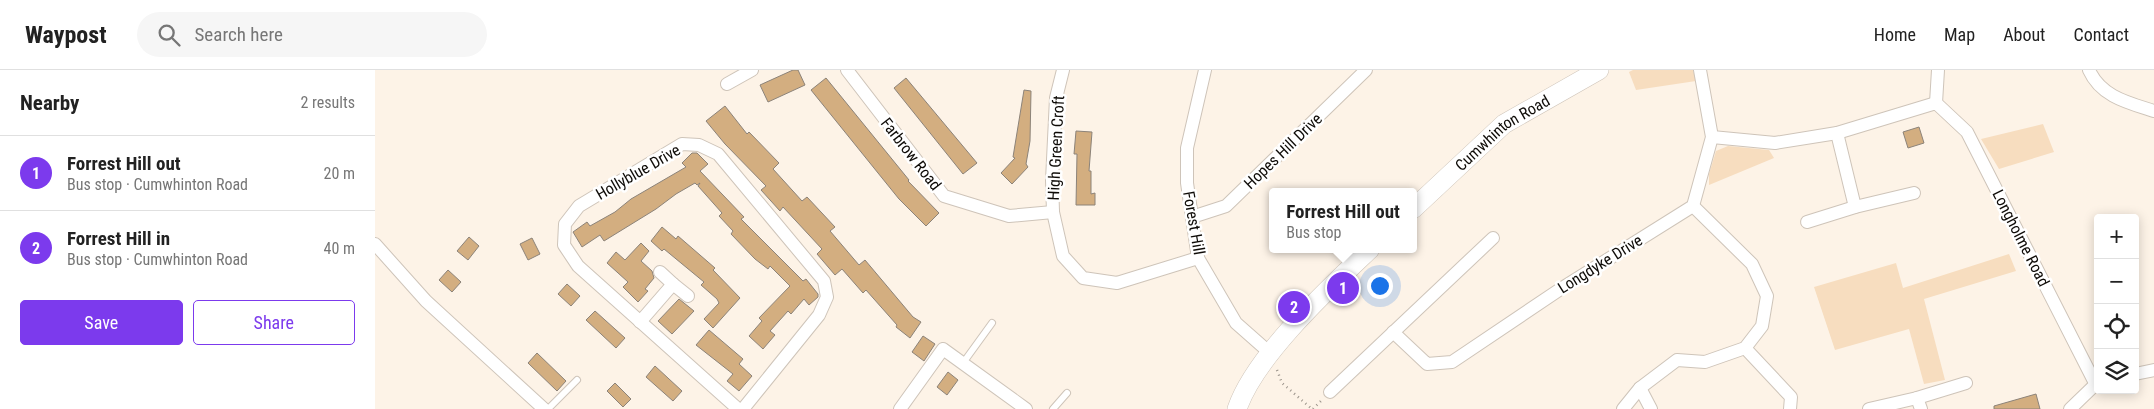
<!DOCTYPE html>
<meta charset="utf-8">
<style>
:root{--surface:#fff;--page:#f6f6f6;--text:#222;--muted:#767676;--line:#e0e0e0;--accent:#7c3aed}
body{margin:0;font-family:"Roboto Condensed",sans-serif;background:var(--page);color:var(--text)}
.controls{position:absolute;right:15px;bottom:15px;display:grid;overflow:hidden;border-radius:5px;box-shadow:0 2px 12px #0003}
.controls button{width:45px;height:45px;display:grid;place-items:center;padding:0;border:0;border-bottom:1px solid var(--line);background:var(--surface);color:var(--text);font:25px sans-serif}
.you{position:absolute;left:1004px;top:215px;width:18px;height:18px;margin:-12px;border:4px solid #fff;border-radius:50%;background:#1a73e8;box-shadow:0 0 0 8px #1a73e833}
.badge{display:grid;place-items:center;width:32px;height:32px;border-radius:50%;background:var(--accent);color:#fff;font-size:16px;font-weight:700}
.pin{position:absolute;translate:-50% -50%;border:2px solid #fff;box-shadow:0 1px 5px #0006}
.popup{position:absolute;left:894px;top:118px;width:148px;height:65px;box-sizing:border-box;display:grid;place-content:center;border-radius:5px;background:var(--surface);filter:drop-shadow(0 1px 4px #0005);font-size:16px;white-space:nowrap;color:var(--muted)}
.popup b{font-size:19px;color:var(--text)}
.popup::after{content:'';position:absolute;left:50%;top:100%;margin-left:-10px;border:10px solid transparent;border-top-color:var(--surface)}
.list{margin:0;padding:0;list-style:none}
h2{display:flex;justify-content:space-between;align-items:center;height:65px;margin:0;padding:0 20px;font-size:21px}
h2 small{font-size:16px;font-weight:400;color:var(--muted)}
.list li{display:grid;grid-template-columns:32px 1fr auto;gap:15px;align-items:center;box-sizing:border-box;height:75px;padding:0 20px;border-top:1px solid var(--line)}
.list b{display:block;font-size:19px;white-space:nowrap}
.list p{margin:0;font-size:16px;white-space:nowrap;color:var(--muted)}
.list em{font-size:16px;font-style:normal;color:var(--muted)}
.actions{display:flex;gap:10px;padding:15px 20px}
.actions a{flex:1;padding:11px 0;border:1px solid var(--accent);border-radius:5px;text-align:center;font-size:18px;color:var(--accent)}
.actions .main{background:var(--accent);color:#fff}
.icon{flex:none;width:28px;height:28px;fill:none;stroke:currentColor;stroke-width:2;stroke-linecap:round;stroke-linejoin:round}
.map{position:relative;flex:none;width:1779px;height:339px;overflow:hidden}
header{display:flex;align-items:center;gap:30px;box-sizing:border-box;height:70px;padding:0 25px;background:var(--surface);border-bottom:1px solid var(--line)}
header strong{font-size:24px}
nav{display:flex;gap:28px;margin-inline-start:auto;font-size:18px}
.search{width:350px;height:45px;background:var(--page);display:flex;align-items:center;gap:12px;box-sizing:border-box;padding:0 18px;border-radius:28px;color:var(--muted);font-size:19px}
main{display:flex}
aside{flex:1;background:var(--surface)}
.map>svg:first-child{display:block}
.green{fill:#f7ddbf}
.building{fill:#d3ae80;stroke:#8c8379}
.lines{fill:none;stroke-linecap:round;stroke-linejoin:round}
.lane-casing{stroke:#cec4b9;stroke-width:8}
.street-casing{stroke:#cec4b9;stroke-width:14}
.secondary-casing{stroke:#cec4b9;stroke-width:20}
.path{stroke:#9b948b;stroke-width:2.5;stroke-dasharray:1 4;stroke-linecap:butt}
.lane{stroke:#fff;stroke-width:6}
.street{stroke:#fff;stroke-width:12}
.secondary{stroke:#fff;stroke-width:19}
.labels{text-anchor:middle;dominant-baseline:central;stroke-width:5;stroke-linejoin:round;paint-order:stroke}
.street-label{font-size:16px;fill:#0e0b07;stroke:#fff}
</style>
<header>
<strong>Waypost</strong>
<div class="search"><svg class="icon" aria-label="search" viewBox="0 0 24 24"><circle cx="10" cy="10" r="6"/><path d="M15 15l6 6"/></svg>Search here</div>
<nav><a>Home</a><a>Map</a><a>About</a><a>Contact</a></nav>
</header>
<main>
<aside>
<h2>Nearby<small>2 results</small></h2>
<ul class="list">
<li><span class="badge">1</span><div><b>Forrest Hill out</b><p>Bus stop · Cumwhinton Road</p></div><em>20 m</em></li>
<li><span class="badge">2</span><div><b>Forrest Hill in</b><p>Bus stop · Cumwhinton Road</p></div><em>40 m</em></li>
</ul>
<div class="actions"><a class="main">Save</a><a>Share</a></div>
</aside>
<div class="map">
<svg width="1779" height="339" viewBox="0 0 1779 339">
<rect width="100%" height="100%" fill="#fdf3e7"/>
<g class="green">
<polygon points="1258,0 1318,0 1321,11 1261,20 1254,2"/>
<polygon points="1668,54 1679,82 1624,99 1606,69"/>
<polygon points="1353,76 1394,80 1399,88 1334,115 1334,104 1341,81"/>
<polygon points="1634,184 1641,201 1549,229 1570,310 1549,314 1534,259 1460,280 1439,217 1521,193 1528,218"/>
</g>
<g class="building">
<polygon points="418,0 423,0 430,15 393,32 385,15"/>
<polygon points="451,8 534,110 533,111 564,143 551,156 524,129 436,20"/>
<polygon points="531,8 602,93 588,104 519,18"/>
<polygon points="649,20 656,21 655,71 651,94 653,97 637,114 626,103 640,88 638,87"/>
<polygon points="350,36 372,64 374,62 404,93 398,99 427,131 432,127 460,157 455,161 484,195 490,190 538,247 546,252 535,268 521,257 522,255 491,220 488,223 467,199 460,205 442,184 447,179 408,137 405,141 386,120 391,116 350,74 331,51"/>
<polygon points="1544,57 1549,73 1533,78 1528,62"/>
<polygon points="701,61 717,62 714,101 716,101 716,124 720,123 720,135 701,135 702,84 699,84"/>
<polygon points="317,83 322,83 333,94 325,101 369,147 366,149 428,211 431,209 443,224 443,227 434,235 429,229 416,244 413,241 395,261 400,265 388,279 374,266 387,251 384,248 415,216 395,196 393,199 380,189 356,164 358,161 344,146 347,143 323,116 325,113 322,115 320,113 301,124 281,139 229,171 225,165 207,177 198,162 212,152 215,156 240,142 256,129 311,97 307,93"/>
<polygon points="287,157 301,169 303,166 340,198 338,200 365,228 338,258 329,249 344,233 342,229 326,215 329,212 289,179 287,181 276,171"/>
<polygon points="94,167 104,176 93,190 82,181"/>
<polygon points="157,168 165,184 153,190 145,174"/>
<polygon points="266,173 274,181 266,191 277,201 279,208 270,219 273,221 263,232 248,217 253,212 232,193 241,182 250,190"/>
<polygon points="73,200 86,212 77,222 64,210"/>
<polygon points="192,214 205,226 196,236 183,224"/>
<polygon points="304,229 319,241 297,264 283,251"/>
<polygon points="220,241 250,268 241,278 211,250"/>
<polygon points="334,260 368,289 364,294 377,306 364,321 352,311 358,304 321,275"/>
<polygon points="548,266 560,274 549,291 537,282"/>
<polygon points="162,283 191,311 182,321 153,293"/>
<polygon points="280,296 307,321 298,331 271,307"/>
<polygon points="573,302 583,310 572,325 562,317"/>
<polygon points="240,313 256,329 248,337 232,321"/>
<polygon points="1661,324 1665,339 1619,339 1619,336"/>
</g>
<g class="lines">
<defs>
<g id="lane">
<polyline points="588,293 617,253"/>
<polyline points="173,339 202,310"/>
<polyline points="678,339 692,323"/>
</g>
<g id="street">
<polyline points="472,0 569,126 634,146 678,142"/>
<polyline points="688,0 681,28 677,110 678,142 688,186 708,208 742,213 823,188"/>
<polyline points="830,0 812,78 812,113 823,188 861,253 895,283"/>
<path d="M 1714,0 C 1726,27 1754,33 1779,41"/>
<polyline points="352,14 377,0"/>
<polyline points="1561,33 1563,0"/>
<polyline points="1462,63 1480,137"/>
<polyline points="1337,67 1400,73 1462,63 1561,33 1592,62 1720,313"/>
<polyline points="817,147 851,136 991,0"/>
<polyline points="1432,152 1480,137 1539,123"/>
<polyline points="0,174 51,231 169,339"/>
<polyline points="285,202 298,214"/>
<polyline points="265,252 298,214 313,226"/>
<polyline points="1018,262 1052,294 1077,292 1184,220 1318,136 1337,67 1325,0"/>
<polyline points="1370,278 1416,327 1415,339"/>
<polyline points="1760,304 1779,300"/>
<polyline points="1265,318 1276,339"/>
<polyline points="955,322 1118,168"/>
<polyline points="363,339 203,196 189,175 190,154 204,136 307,74 324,75 343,84 449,211 452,227 444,245 368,339"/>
<polyline points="525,339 568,279 651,339"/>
<polyline points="1248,339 1265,318 1302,290 1330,292 1370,278 1387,256 1392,226 1377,194 1318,136"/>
<polyline points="1494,339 1542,328"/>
<polyline points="1546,339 1542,328 1591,313"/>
<polyline points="1695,339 1723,312"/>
</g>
<g id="secondary">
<path id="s1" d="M 1038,139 L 1129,54 L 1224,0"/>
<path d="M 862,339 C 880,286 954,218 995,179"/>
</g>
</defs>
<use href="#lane" class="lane-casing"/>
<use href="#street" class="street-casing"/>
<use href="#secondary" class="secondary-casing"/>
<g class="path">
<polyline points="902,300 907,313 937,339"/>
<polyline points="938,339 947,330"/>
</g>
<use href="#lane" class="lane"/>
<use href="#street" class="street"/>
<use href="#secondary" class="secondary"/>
</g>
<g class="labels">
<g class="street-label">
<text stroke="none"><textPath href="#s1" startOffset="118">Cumwhinton Road</textPath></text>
<text transform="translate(681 78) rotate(-87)">High Green Croft</text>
<text transform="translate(908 81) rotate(-44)">Hopes Hill Drive</text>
<text transform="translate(536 84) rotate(52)">Farbrow Road</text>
<text transform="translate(263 102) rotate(-30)">Hollyblue Drive</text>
<text transform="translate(819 153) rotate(80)">Forest Hill</text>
<text transform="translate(1646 168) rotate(63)">Longholme Road</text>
<text transform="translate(1225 194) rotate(-32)">Longdyke Drive</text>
</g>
</g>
</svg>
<div class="controls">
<button>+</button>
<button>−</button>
<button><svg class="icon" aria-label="locate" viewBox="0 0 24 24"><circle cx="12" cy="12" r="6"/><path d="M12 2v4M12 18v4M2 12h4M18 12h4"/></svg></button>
<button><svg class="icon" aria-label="layers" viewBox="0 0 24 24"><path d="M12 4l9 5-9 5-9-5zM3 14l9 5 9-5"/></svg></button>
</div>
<div class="you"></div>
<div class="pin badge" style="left:968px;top:218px">1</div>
<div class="popup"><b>Forrest Hill out</b>Bus stop</div>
<div class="pin badge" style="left:919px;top:237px">2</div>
</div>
</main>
